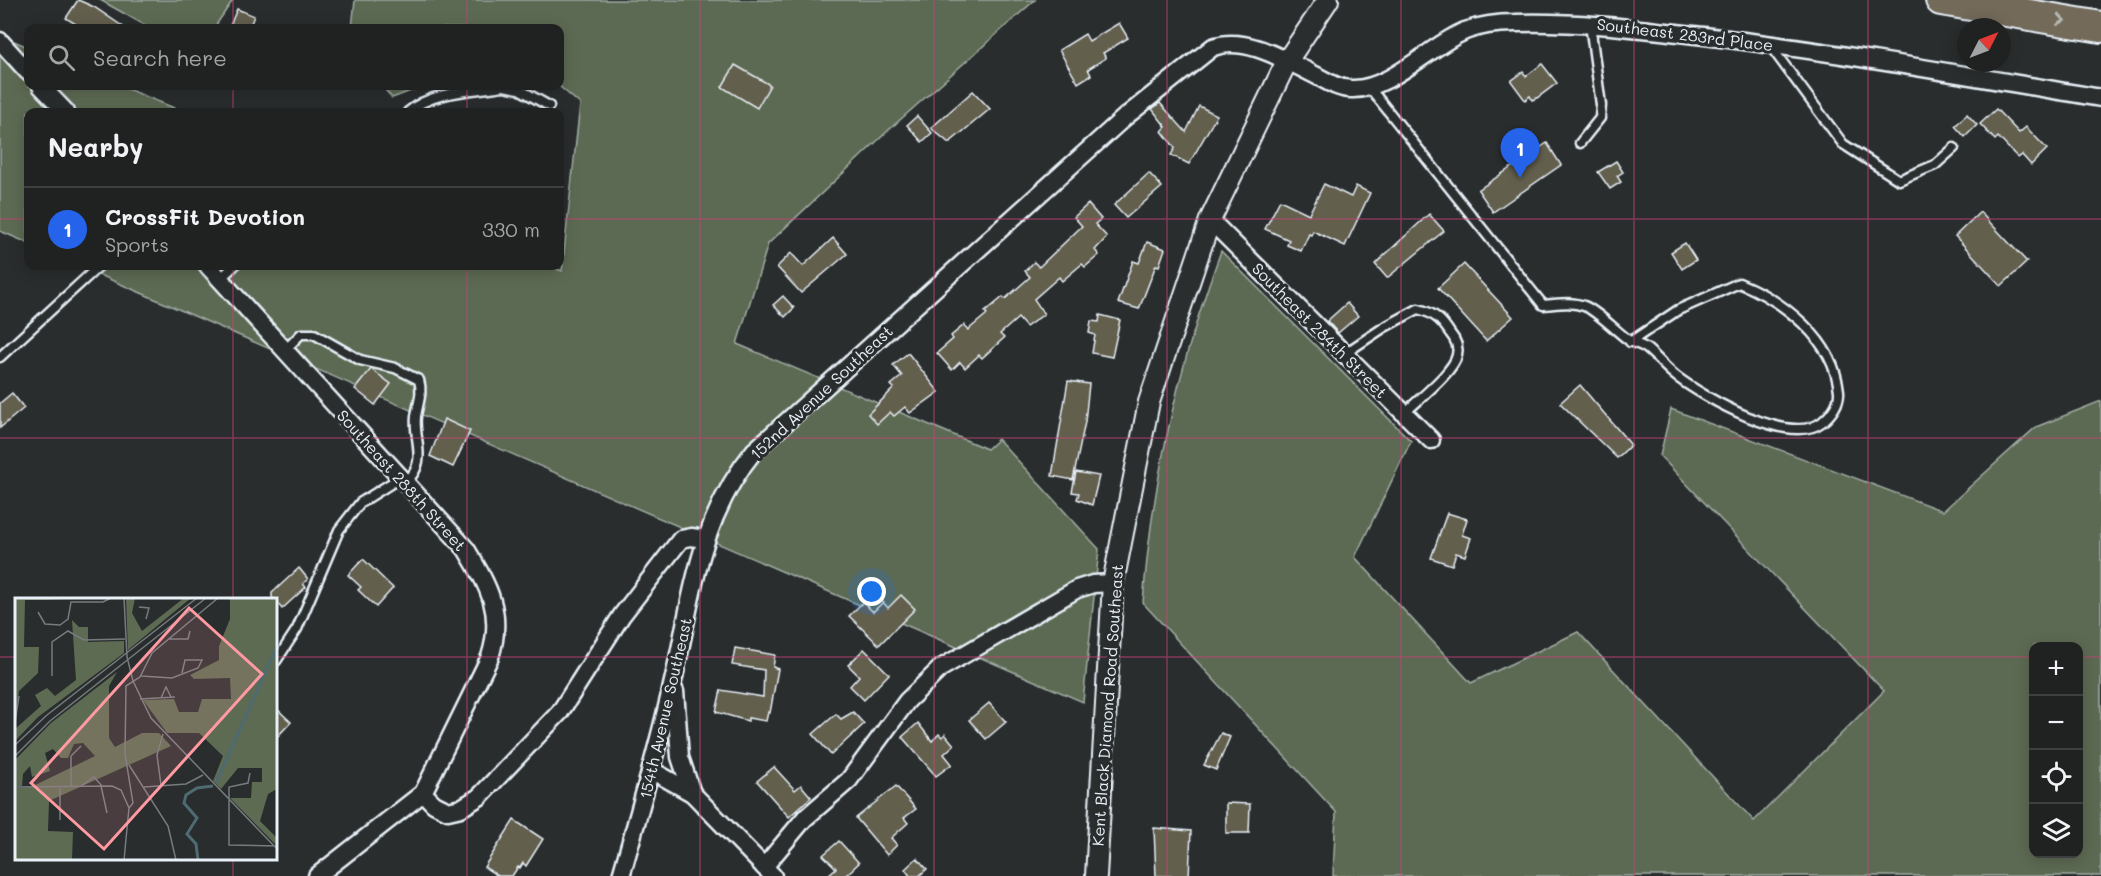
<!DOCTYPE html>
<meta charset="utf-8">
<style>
:root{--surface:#202222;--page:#282a2a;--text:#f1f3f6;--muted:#a2a4a5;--line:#3d3f40;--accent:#2563eb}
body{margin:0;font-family:Mali,sans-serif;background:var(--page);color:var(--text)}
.controls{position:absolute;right:18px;bottom:18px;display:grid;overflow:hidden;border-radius:12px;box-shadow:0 3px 15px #0003}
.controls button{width:54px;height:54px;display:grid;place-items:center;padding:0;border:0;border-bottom:2px solid var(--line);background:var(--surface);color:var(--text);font:30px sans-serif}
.compass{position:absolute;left:1957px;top:18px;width:54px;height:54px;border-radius:50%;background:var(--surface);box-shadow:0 3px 15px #0003;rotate:48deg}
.you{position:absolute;left:872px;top:592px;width:21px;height:21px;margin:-15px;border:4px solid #fff;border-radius:50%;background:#1a73e8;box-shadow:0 0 0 9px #1a73e833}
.badge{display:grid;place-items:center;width:39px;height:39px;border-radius:50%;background:var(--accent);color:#fff;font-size:20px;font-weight:700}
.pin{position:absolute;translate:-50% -50px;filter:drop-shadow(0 2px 3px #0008)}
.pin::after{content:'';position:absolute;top:32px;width:21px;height:18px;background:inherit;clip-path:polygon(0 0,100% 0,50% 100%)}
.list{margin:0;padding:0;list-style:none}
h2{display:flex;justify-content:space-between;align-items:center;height:78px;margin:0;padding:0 24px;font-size:26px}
h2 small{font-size:20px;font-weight:400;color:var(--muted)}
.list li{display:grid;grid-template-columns:39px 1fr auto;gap:18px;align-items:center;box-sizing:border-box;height:84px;padding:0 24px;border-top:2px solid var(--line)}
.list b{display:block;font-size:22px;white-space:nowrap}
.list p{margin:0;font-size:20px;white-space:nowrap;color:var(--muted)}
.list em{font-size:20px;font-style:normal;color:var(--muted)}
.icon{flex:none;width:33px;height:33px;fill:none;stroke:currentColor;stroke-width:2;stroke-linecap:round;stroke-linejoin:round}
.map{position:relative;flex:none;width:2101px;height:876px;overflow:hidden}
.search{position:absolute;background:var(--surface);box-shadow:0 3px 15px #0003;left:24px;top:24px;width:540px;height:66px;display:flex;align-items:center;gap:15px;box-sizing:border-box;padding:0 21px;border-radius:12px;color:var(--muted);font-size:22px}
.panel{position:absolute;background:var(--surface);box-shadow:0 3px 15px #0003;left:24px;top:108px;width:540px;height:162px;border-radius:12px}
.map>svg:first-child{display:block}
.green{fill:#5d6b53;stroke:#a2aea6;stroke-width:1.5;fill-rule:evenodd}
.building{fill:#645e4e;stroke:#e8f1f8;stroke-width:1.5}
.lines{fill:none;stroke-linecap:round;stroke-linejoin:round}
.service-casing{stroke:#e8f1f8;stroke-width:13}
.minor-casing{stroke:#e8f1f8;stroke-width:21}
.tertiary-casing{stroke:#e8f1f8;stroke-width:24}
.motorway-casing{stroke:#e8f1f8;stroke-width:34}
.service{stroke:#2a2d2e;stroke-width:8}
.minor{stroke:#2a2d2e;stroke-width:16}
.tertiary{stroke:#2a2d2e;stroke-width:20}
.motorway{stroke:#736a5a;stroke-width:30}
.oneway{stroke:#b9bbb9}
.grid{fill:none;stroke:#ca437a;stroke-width:1.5;stroke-opacity:0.55}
.labels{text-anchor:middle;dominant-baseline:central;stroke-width:6;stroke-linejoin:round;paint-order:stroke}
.street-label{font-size:16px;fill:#e8f1f8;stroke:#2a2d2e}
.inset-river{fill:none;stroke:#4e6b72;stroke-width:3}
.inset-road{fill:none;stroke:#767b7f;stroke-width:1.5}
.view{fill:#ff9aa2;fill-opacity:0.15;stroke:#ff9aa2;stroke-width:3}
.inset-edge{fill:none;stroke:#e8f1f8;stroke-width:3}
</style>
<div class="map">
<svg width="2101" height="876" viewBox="0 0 2101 876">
<rect width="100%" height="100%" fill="#2a2d2e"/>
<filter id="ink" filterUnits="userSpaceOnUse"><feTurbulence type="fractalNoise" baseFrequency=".0167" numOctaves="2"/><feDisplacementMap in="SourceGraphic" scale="12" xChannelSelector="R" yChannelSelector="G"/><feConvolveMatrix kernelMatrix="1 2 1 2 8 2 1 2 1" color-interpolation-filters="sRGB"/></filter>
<g filter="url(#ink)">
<g class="green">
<polygon points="100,0 233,0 214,28 150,28"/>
<polygon points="355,0 1035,0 892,127 768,244 737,344 987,449 998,439 1099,549 1083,702 79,266 549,266 562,271 580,104 559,86 560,28 352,28"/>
<polygon points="0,35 28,47 28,86 120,86 184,112 28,112 28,243 0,231"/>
<polygon points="382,86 424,86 392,98"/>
<path d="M 1221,251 L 1411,441 L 1355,557 L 1471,683 L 1578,632 L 1754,821 L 1884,691 L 1660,456 L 1671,409 L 1943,511 L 2036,427 L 2101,401 L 2101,876 L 1333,876 L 1336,812 L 1143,603 C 1152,481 1178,365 1221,251 ZM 2078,646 L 2078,854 L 2034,854 L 2034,646 Z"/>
</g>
<g class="building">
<polygon points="78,0 94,7 125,28 82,28 66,18"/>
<polygon points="237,9 254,16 249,28 229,28"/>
<polygon points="1119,23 1128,38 1103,53 1106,58 1088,69 1091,75 1078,83 1059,50 1085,34 1089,41"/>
<polygon points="1542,64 1557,83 1537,98 1532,100 1530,96 1525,100 1511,81 1523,72 1526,76"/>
<polygon points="735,65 770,85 757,108 722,87"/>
<polygon points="973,91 990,109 949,143 931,128"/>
<polygon points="1160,103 1186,132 1199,106 1217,115 1189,164 1171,155 1175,148 1162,131 1166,127 1152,109"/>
<polygon points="1996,109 2019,133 2026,127 2047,149 2031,165 2022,155 2018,158 1998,137 1995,140 1980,124"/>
<polygon points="1967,114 1977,125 1965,137 1955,126"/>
<polygon points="917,116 932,133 922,142 907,125"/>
<polygon points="1547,143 1561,165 1493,212 1478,190"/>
<polygon points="1616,161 1623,172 1617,176 1621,182 1610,189 1598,172"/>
<polygon points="1149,173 1162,187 1126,218 1114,205"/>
<polygon points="1324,184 1351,197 1356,186 1370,193 1345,246 1313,231 1311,235 1309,234 1301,251 1287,245 1289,240 1265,229 1280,200 1309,214"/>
<polygon points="1088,204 1101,219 1095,224 1107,237 1095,250 1099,255 1085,267 1082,264 1062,281 1059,277 1034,299 1044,314 1026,327 1018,318 1000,334 1004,338 982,358 979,355 965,368 960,362 952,370 937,353 953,339 951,336 964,325 968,330 987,314 985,312 1003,297 1005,299 1030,277 1025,271 1034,262 1039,267 1082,226 1074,217"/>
<polygon points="1980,212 2027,262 2001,286 1955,236"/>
<polygon points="1429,214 1444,231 1387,278 1375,264"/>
<polygon points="833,238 847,254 801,293 777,267 791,253 803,266"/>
<polygon points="1147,242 1165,249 1159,266 1156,265 1139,309 1118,303 1133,261 1139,263"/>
<polygon points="1685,243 1696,260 1682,269 1671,252"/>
<polygon points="1464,264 1513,317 1486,341 1438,288"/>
<polygon points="783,296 794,308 785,317 773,305"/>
<polygon points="1347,303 1358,316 1338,333 1327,321"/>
<polygon points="1100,315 1120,320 1112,357 1092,353 1095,335 1089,333 1091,321 1099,322"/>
<polygon points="908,353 939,392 910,413 905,407 894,416 890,412 877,424 868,414 894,388 891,385 902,376 893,365"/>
<polygon points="371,369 391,384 375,405 355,389"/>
<polygon points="1068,381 1089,384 1085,422 1073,480 1052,476"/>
<polygon points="1580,385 1631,445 1617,458 1560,403"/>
<polygon points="12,393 24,408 0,428 0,403"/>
<polygon points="444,419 470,431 453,467 430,456"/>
<polygon points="1076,472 1099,476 1092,505 1077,499 1079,493 1072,492"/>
<polygon points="1447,513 1467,519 1462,535 1471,538 1465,556 1456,553 1452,565 1431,558"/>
<polygon points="363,559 393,588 376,607 358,590 361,587 348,575"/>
<polygon points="299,568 308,579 303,584 306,587 282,609 272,597 272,593"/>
<polygon points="901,595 915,609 879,645 849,616 863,602 873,612 883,602 888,608"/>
<polygon points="735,648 775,655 773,667 778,669 770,713 768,712 766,721 748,718 748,721 716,712 721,690 763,697 764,670 732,665"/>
<polygon points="864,649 889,674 864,700 850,686 859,676 848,665"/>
<polygon points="989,703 1006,722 986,739 969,720"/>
<polygon points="276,708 291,722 276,738"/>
<polygon points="853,712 864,724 831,755 813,734 836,714 841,719"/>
<polygon points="918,723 932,741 939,734 942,737 945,734 954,745 944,754 952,764 936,776 902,737"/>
<polygon points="1221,733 1230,737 1216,770 1204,765"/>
<polygon points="774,767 795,790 801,785 811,797 789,817 757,781"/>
<polygon points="896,786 916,809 904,818 908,823 891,838 897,845 887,855 856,818"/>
<polygon points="1226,803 1250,804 1249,833 1226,833"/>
<polygon points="514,820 543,839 526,866 523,863 520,868 518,867 512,876 498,876 484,867"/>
<polygon points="1154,828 1191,831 1189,876 1156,876"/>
<polygon points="839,841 859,863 845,876 827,876 836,868 823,855"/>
<polygon points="917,858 927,869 919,876 910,876 905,869"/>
</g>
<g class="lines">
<defs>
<g id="service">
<polyline points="1771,47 1843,144 1899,180 1935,165 1954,148"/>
<polyline points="504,86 519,89 549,106"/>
<path d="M 1369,87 L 1543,305 C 1557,304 1571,301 1584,306 C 1596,310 1616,331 1627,339 C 1633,344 1641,344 1647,349 C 1658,358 1666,369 1677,377 C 1705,398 1790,447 1822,422 C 1831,415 1840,403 1839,391 C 1834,340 1784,301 1739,283 L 1678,310 L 1630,342"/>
<path d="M 408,112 C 432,91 472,91 503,86"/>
<polyline points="1580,143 1600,118 1601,105 1590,24"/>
<polyline points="220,279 234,266"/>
<path d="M 285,350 L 301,334 L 314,334 L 360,360 L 395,368 L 419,380 C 423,393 418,403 416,416 C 413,440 429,461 406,482"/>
<path d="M 1344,354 L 1383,328 L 1418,309 C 1434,313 1441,319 1450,333 C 1455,339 1459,347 1457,355 C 1454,372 1416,401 1404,414"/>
<polyline points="0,357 99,266"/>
<polyline points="276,661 297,629 339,530 360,503 401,477"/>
</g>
<g id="minor">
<polyline points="0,41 28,72"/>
<polyline points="41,86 66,112"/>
<polyline points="1210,220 1431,440"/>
<path d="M 208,266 L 466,549 C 489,587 504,613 490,657 L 423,793 L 317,876"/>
<polyline points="675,691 680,757 692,793"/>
<polyline points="651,770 692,793 773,876"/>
<polyline points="423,793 434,804 448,811 461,808 479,797 560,712 622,615 681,539 691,537 705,539"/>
<polyline points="764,867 804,819 849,780 907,701 941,668 1077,589 1093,584 1113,583"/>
<path d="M 621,876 C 640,810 659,744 674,677 C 693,594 699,519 754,451 L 1125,117 L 1213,47 C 1247,35 1288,62 1317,76 C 1328,82 1339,89 1351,89 C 1389,91 1431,45 1465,31 C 1481,25 1498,23 1515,23 C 1579,21 1641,29 1704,36 C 1837,52 1969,76 2101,98"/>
</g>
<polyline id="tertiary" points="1096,876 1113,583 1149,402 1210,220 1287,61 1328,0"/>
<polyline id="motorway" points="1941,0 2101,27"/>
</defs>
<use href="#service" class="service-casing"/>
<use href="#minor" class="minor-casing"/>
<use href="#tertiary" class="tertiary-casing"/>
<use href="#motorway" class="motorway-casing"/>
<use href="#service" class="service"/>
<use href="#minor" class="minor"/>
<use href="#tertiary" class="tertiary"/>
<use href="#motorway" class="motorway"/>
</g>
<defs><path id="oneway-chevron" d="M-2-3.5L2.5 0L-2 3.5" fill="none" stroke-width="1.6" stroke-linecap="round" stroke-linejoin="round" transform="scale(1.5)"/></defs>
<use class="oneway" href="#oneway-chevron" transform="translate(2061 20) rotate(9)"/>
</g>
<path class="grid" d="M 233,0 L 233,28M 467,0 L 467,28M 700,0 L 700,876M 934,0 L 934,876M 1167,0 L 1167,876M 1401,0 L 1401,876M 1634,0 L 1634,876M 1868,0 L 1868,876M 233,86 L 233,112M 467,86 L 467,112M 0,219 L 28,219M 560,219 L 2101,219M 233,266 L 233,600M 467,266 L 467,876M 0,438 L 2101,438M 0,657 L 16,657M 276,657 L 2034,657M 2078,657 L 2101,657M 233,860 L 233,876"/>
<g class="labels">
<g class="street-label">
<text transform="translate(1685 34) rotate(7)">Southeast 283rd Place</text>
<text transform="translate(1320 330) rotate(45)">Southeast 284th Street</text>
<text transform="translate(821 392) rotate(-43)">152nd Avenue Southeast</text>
<text transform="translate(402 480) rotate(48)">Southeast 288th Street</text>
<text transform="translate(1107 705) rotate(-86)">Kent Black Diamond Road Southeast</text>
<text transform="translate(665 708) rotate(-77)">154th Avenue Southeast</text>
</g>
</g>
<g transform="translate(15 598)">
<rect width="262" height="262" fill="#2a2d2e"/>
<path d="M 0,0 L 56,2 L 10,2 L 9,49 L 24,49 L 23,75 L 4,93 L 0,128 ZM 111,0 L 120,0 L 117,15 L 127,33 L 169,0 L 176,0 L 113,52 ZM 215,0 L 262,0 L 262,191 L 253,196 L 245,223 L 262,240 L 262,248 L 215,200 L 236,200 L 237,184 L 247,184 L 247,170 L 223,170 L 206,191 L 198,183 L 208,158 L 184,135 L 152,135 L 128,102 L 159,101 L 164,114 L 183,114 L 187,101 L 216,101 L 215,80 L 179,81 L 175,77 L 204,62 L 204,48 L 215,21 ZM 57,22 L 64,29 L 73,29 L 73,44 L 109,43 L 109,55 L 23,119 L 0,143 L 0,131 L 26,108 L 20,97 L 32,90 L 40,98 L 61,82 ZM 102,74 L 94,88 L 94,140 L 100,149 L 127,135 L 144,135 L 156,148 L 34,203 L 33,233 L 58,234 L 57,262 L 0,262 L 0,190 L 16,189 L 80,158 L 68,145 L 59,146 L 53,160 L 46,160 L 38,151 L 30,155 L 35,173 L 17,179 L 15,168 L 8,176 L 7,188 L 0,188 L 0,162 L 36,125 Z" fill="#5d6b53"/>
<path class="inset-river" d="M 201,185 L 263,46M 183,262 L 181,246 L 172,236 L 182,220 L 169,205 L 171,197 L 182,190 L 198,188"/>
<path class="inset-road" d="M 109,0 L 112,59 L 118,83 L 136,120 L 263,252M 124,9 L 134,10 L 131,21M 23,14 L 30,26 L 45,27 L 53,21 L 56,4 L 88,4 L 96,0M 153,41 L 173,41 L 175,33M 37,78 L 37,44 L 53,33 L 69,42 L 110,41M 126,78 L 157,80 L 183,70 L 187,62 L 170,62 L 167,75M 146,100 L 151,89 L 156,99M 125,101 L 160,99M 0,125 L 4,98M 0,147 L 32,117 L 182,0M 0,158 L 35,123 L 191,0M 114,167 L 153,228 L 161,262M 235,175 L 233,185 L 214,189 L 214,247 L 263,248M 146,187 L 142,157 L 148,136M 56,188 L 56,158 L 66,148M 66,188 L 79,179 L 87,188M 86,188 L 92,215M 0,189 L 97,188 L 106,192 L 114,210M 129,189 L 171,186 L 188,177M 45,222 L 45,188M 109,262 L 114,210 L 118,205 L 110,156 L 111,88 L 125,79 L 137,55 L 203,0"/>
<path class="view" d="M 174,10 L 247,76 L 89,251 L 16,185 Z"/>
<rect width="262" height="262" class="inset-edge"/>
</g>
</svg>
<div class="controls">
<button>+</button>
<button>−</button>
<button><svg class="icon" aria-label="locate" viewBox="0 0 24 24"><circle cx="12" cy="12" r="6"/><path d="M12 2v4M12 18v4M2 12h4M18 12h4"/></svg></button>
<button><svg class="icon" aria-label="layers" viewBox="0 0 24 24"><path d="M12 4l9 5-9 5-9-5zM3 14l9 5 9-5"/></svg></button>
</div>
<svg class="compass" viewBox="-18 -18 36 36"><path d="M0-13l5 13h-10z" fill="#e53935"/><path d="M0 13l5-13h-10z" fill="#a2a4a5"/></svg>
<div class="you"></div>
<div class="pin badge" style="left:1520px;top:178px">1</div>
<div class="search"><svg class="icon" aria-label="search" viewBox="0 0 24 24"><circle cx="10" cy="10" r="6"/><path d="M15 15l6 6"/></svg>Search here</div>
<section class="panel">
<h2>Nearby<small></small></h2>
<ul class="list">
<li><span class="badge">1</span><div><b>CrossFit Devotion</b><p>Sports</p></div><em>330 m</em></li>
</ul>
</section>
</div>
